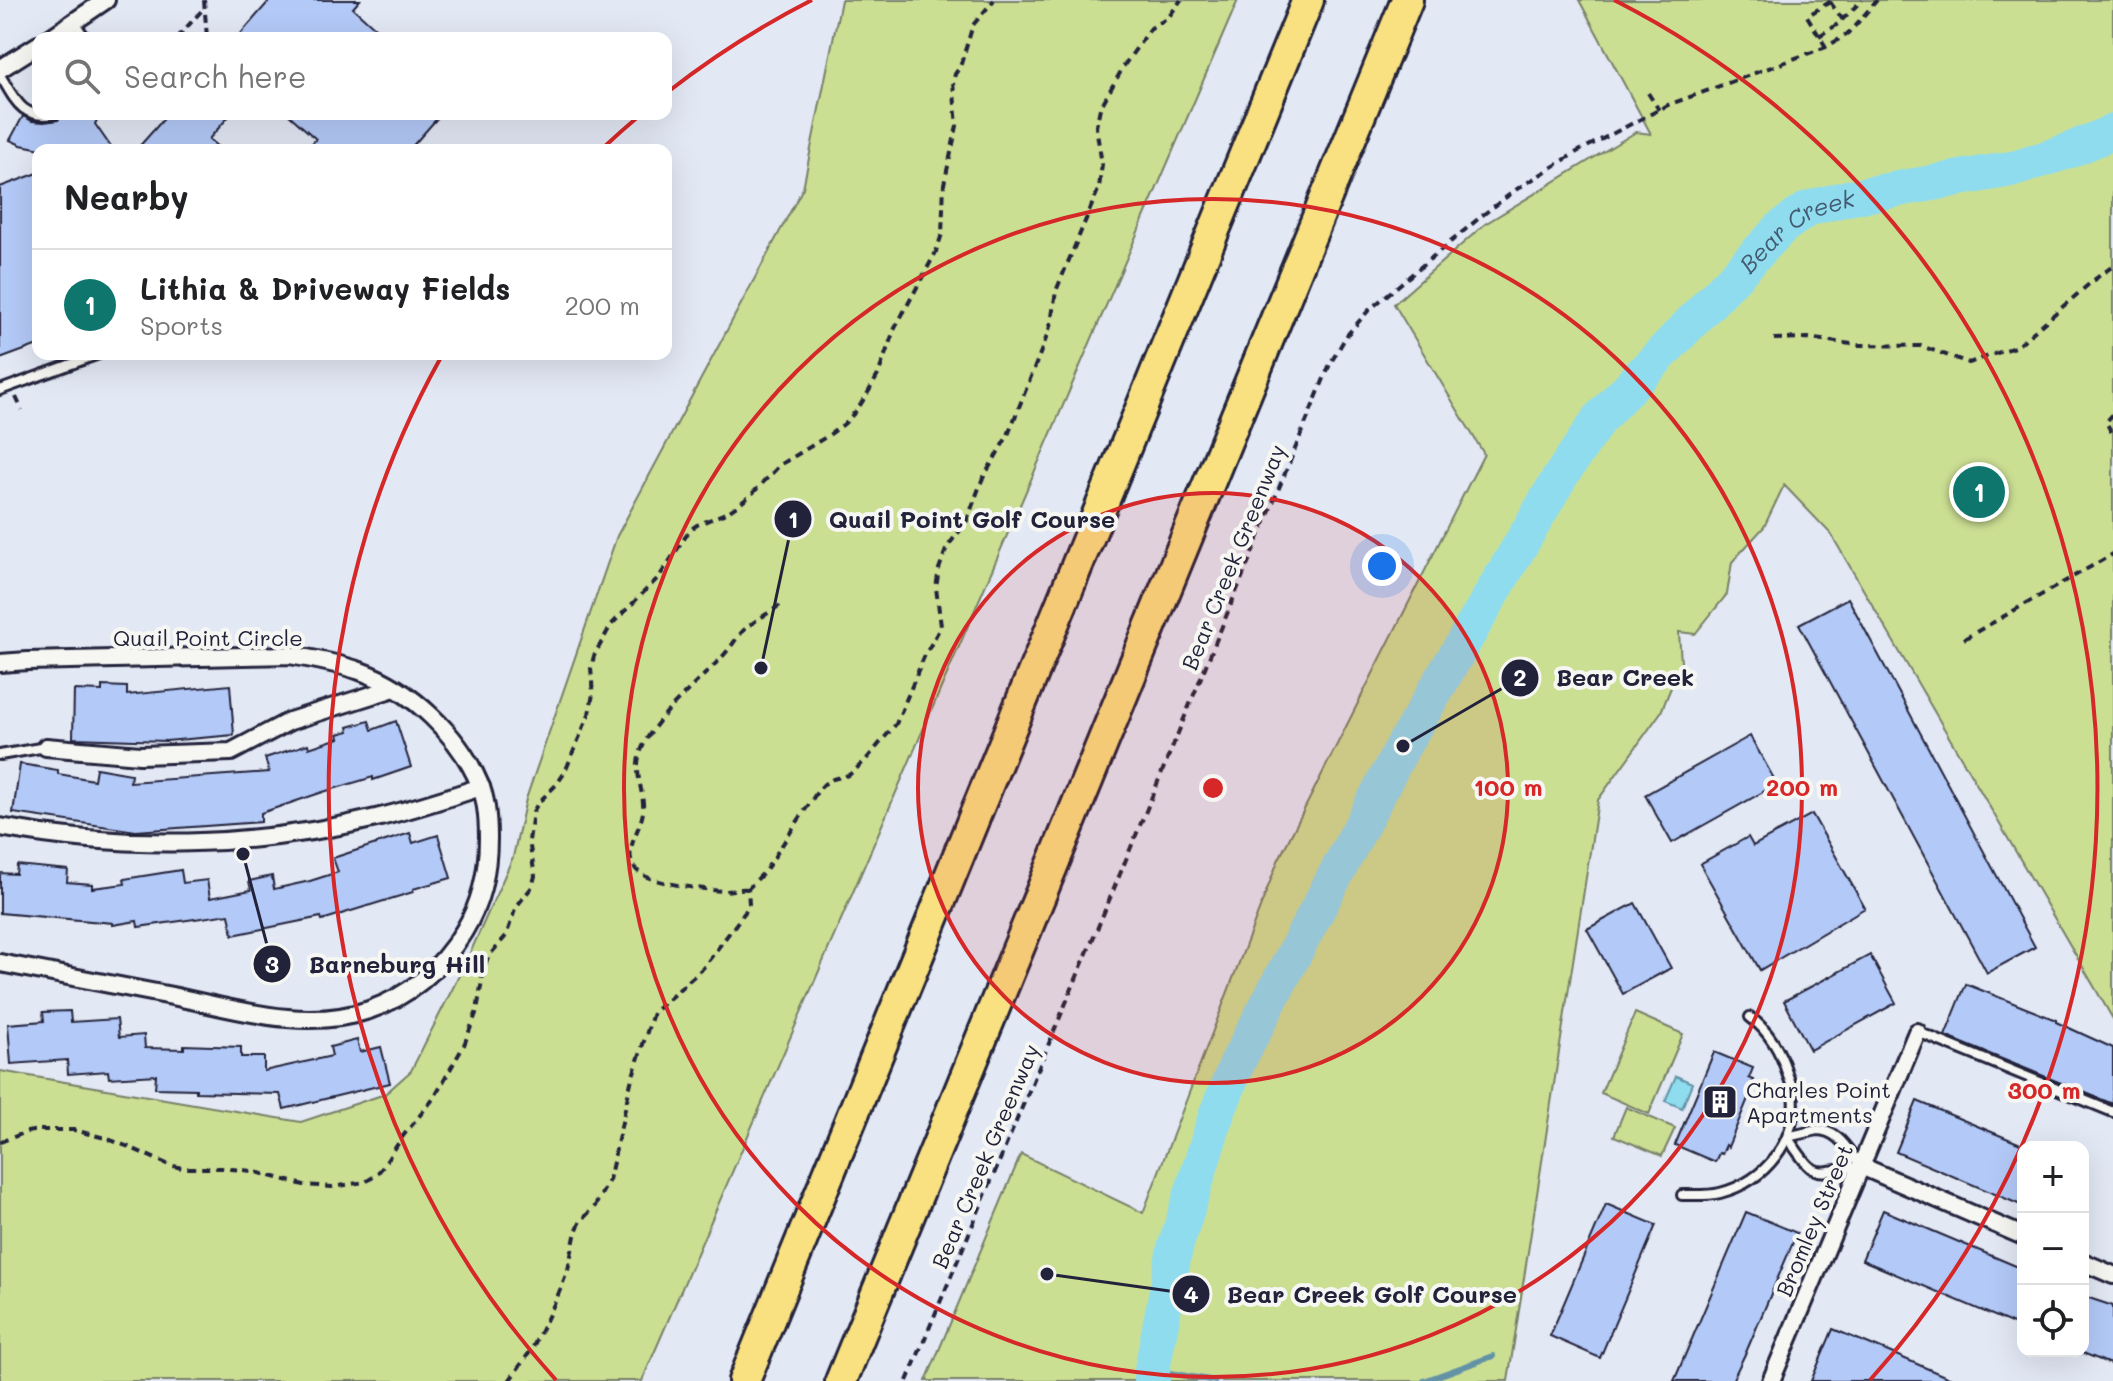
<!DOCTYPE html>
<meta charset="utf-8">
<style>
:root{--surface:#fff;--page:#f6f6f6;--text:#202124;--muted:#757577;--line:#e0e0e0;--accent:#0f766e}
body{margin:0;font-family:Mali,sans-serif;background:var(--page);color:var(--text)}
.controls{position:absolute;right:24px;bottom:24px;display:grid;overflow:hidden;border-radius:16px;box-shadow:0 8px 32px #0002}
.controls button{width:72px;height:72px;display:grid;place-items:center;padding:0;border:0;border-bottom:2px solid var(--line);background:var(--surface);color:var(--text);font:40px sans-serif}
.you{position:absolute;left:1382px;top:566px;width:28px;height:28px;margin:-20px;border:6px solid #fff;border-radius:50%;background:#1a73e8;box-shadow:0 0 0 12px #1a73e833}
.badge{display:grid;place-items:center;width:52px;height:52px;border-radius:50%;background:var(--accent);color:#fff;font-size:26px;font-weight:700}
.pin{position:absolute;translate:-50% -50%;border:4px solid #fff;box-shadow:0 2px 8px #0006}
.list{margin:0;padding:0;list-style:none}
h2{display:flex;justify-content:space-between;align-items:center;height:104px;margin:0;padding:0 32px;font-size:34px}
h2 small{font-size:26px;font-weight:400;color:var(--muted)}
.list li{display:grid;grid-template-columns:52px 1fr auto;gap:24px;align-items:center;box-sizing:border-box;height:112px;padding:0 32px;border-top:2px solid var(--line)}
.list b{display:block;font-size:30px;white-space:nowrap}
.list p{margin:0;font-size:26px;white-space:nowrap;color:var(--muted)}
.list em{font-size:26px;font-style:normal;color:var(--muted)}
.icon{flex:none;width:44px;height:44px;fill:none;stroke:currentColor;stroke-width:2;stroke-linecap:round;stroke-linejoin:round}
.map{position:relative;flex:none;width:2113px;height:1381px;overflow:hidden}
.search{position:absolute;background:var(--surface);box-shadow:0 8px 32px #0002;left:32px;top:32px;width:640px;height:88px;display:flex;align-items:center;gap:20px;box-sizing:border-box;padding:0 28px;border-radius:16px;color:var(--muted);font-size:30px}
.panel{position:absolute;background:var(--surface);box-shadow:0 8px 32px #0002;left:32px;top:144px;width:640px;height:216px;border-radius:16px}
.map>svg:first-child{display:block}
.green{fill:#cbdf93;stroke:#768067;stroke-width:2}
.water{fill:#8fdcef;stroke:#6392a7;stroke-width:2}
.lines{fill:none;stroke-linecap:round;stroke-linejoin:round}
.stream{stroke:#6392a7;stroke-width:6}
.river{stroke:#8fdcef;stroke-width:36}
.building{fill:#b3c9f7;stroke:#22223b;stroke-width:2}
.service-casing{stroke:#22223b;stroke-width:14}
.minor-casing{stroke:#22223b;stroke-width:22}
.motorway-casing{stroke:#22223b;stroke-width:36}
.path{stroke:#22223b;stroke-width:4;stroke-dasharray:8 6;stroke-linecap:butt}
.service{stroke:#f6f6f2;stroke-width:8}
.minor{stroke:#f6f6f2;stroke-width:16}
.motorway{stroke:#f9e181;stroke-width:30}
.ring{fill:none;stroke:#d62828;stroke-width:4}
.labels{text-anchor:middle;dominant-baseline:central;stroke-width:8;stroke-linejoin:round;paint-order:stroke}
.street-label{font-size:22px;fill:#22223b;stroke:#f6f6f2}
.poi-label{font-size:22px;fill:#22223b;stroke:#f6f6f2;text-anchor:start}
.water-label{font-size:24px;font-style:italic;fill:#435a71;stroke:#f6f6f2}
.centre{fill:#d62828;stroke:#f6f6f2;stroke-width:4}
.ring-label{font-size:24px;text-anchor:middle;font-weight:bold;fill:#d62828;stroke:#f6f6f2;stroke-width:8;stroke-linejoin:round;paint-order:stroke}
.leader{fill:none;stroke:#22223b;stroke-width:3}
.callout-dot{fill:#22223b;stroke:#f6f6f2;stroke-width:3}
.mark-label{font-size:24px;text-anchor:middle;font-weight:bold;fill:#fff}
.callout-label{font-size:24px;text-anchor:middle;font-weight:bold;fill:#22223b;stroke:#f6f6f2;stroke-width:8;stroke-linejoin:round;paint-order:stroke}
</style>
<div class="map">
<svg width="2113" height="1381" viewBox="0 0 2113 1381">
<rect width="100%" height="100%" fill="#e2e8f4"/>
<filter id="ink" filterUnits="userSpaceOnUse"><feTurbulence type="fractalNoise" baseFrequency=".0125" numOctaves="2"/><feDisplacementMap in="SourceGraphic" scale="16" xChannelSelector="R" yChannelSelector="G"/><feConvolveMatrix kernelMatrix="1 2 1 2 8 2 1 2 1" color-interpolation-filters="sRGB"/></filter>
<g filter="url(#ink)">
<g class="green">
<polygon points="841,0 1238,0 642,1381 0,1381 0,1071 301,1122 385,1094 411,1071 467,960 513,857 526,799 617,536 803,188"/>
<polygon points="1579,0 2113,0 2113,1019 1831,534 1784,485 1764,527 1732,562 1727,594 1695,634 1679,632 1681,663 1661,712 1598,800 1508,1381 926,1381 1021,1154 1143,1213 1278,861 1484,454 1394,304 1485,224 1636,132 1651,134"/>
<polygon points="1635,1013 1683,1034 1649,1114 1601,1093"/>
<polygon points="1626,1107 1675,1128 1662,1156 1614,1136"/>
</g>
<polygon class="water" points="1676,1076 1692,1083 1682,1108 1665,1101"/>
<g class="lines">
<g class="stream">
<polyline points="1152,1370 1215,1381"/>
<polyline points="1424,1381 1493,1356"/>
</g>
<path class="river" id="s1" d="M 1152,1381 L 1152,1370 L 1175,1248 L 1216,1116 L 1238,1061 L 1403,746 L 1560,477 L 1599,419 L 1782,227 L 1808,209 L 1847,198 L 2017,168 L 2068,151 L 2113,132"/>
</g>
<g class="building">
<polygon points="270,0 360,0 353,8 386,38 237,38"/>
<polygon points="62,114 100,114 95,124 113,150 46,150 21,145 10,140 23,116 32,121 44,122 58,120"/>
<polygon points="168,114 231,114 209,139 221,150 136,150"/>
<polygon points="288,114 441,114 409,150 306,150 316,139"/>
<polygon points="38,173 38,345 0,359 0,187"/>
<polygon points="1848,598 2035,947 1987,973 1799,624"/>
<polygon points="230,685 234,735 166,741 73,738 74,690 102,691 102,686 127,687 127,695"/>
<polygon points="369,721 372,730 396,721 411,767 373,780 373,777 323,792 261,813 261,822 136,831 13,813 20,764 58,770 58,774 94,780 96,768 131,774 130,782 269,772 265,758 308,744 309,748 339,738 338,734 349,731 348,727"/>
<polygon points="1750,736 1777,784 1672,843 1645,795"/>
<polygon points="1812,814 1865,908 1760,970 1700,864 1748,837 1753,846"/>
<polygon points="410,833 413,843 438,835 451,878 413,889 413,892 322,920 321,917 233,935 229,914 138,927 137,921 113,925 113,923 0,913 0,873 16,874 17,865 68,870 67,882 92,884 92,888 125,884 124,879 181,870 183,883 207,880 210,898 251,890 249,881 272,876 274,889 310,881 338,872 333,858"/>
<polygon points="1635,903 1671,968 1623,994 1587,929"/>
<polygon points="1870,955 1896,1003 1810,1050 1784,1001"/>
<polygon points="1966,984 2056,1020 2056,1022 2113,1048 2113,1104 1945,1036"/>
<polygon points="70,1011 71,1022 117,1019 119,1037 144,1035 145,1048 184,1049 184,1045 241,1047 241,1057 264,1057 264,1071 332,1056 330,1047 357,1040 360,1052 381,1047 390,1083 284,1109 280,1094 196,1092 196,1089 155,1088 156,1075 109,1078 108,1071 68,1074 67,1060 11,1064 8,1024 44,1021 43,1012"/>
<polygon points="1714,1052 1753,1068 1749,1078 1754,1080 1750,1088 1752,1089 1728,1147 1726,1145 1722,1154 1719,1153 1715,1162 1675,1145"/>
<polygon points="1917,1101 2023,1145 2023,1206 1896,1152"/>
<polygon points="1606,1204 1656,1225 1600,1358 1550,1336"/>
<polygon points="1883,1210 2023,1269 2023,1328 1862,1260"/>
<polygon points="1746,1212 1797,1233 1747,1350 1732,1381 1674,1381"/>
<polygon points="2083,1296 2113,1306 2113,1356 2110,1364 2083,1353"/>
<polygon points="1833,1329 1903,1358 1956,1381 1811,1381"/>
</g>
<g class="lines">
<defs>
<g id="service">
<polyline points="75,23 85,38"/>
<path d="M 0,75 C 15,100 22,120 55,114"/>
<polyline points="0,390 99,354"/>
<polyline points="0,755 46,747"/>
<polyline points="1918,1032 2113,1112"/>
<path d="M 1817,1130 C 1839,1130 1848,1151 1861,1166 C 1810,1173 1818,1181 1787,1137 Z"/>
<path d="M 1682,1195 C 1695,1195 1708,1196 1720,1193 C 1766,1181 1799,1140 1793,1091 C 1792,1085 1789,1079 1787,1073 C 1781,1052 1768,1030 1750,1017"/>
</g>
<g id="minor">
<polyline points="50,38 106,0"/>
<polyline points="0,69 38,45"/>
<path d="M 0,663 L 28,661 L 290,655 C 314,659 337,663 360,671 C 411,689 460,736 480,785 C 487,801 488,821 488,838 C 488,871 481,903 464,931 C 442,967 410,996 369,1010 C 304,1032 236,1009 172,996 C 115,985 57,974 0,963"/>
<polyline points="46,747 140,755 231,752 290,721 394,688"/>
<path d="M 0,827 C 124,850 253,848 376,818 C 411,810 447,798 481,787"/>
<polyline points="1861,1166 2023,1236"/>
<polyline points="2083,1262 2113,1275"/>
<polyline points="1771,1381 1917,1032"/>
</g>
<g id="motorway">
<polyline points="744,1381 1308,0"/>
<polyline points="841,1381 1407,0"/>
</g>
</defs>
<use href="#service" class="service-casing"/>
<use href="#minor" class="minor-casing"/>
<use href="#motorway" class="motorway-casing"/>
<g class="path">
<polyline points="204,0 207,38"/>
<polyline points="1830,2 1843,20"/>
<polyline points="1819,36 1838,24 1862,0"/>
<polyline points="177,38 205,7"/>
<polyline points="1826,47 1807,16 1833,0"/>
<polyline points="1648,93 1659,110"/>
<polyline points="1774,339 1808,338 1858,345 1921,346 1969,363 2017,346 2095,279 2113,266"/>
<polyline points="16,397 22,410"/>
<polyline points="2113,414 2106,422 2113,435"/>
<polyline points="1964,639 2113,554"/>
<path d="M 748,889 C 739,888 732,891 723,891 C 707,890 651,883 640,873 C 620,857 637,836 642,817 C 647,797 634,777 639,757 C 648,722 697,684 721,658 C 730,649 736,638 744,630 C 755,620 768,614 780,605"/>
<polyline points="0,1142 27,1132 39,1130 74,1130 105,1138 129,1147 169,1165 182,1168 222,1168 252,1171 304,1185 332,1187 365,1182 375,1176 382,1168 403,1136 434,1098 442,1084 464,1045 477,1011 484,968 488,957 506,936 516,907 532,887 535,876 529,841 533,812 538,803 557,784 565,772 589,714 593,694 591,668 594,656 611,625 659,577 690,530 697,525 728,512 737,506 750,496 780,465 826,437 844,424 857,410 869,391 878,375 894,330 936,252 942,234 944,184 957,126 953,82 955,74 960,67 973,25 994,0"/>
<polyline points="509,1381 532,1349 556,1300 568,1270 576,1231 581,1221 595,1206 609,1180 631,1082 653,1013 703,968 745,912 749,904 748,889 765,871 817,792 824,784 833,779 849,775 864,762 896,724 924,657 941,626 936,588 939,569 947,547 966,523 982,480 1008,435 1047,336 1051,323 1056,291 1099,188 1102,164 1096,127 1100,108 1125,64 1151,28 1168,18 1181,0"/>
<polyline points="907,1381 1113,891 1330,364 1347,335 1369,310 1484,214 1517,189 1577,152 1668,105 1826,47 1848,34 1877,0"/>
</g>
<use href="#service" class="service"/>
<use href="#minor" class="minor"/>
<use href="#motorway" class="motorway"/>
</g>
</g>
<circle cx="1213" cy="788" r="295" fill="#d62828" fill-opacity=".12"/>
<g class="ring">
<circle cx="1213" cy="788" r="295"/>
<circle cx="1213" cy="788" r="589"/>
<path d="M556 1380A884 884 0 0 1 440 359M604 147A884 884 0 0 1 639 116M669 91A884 884 0 0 1 812 0M1614 0A884 884 0 0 1 1870 1380"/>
</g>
<defs>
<symbol id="building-square" viewBox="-11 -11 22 22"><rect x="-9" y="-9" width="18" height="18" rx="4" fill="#22223b" stroke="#f6f6f2"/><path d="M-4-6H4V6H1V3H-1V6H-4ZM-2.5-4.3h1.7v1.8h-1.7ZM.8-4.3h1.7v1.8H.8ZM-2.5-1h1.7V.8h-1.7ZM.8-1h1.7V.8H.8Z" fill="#fff"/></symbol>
</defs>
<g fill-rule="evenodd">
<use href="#building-square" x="1700" y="1082" width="40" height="40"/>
</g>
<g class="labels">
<g class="street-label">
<text transform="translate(1233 557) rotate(-68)">Bear Creek Greenway</text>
<text x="208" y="637">Quail Point Circle</text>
<text transform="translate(985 1156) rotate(-67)">Bear Creek Greenway</text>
<text transform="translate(1814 1220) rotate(-67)">Bromley Street</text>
</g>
<g class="poi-label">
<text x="1746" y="1089">Charles Point<tspan x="1746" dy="25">Apartments</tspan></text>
</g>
<g class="water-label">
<text stroke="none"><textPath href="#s1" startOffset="1346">Bear Creek</textPath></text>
</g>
</g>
<circle cx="1213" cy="788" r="12" class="centre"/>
<g class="ring-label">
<text x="1508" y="796">100 m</text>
<text x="1802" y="796">200 m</text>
<text x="2044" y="1099">300 m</text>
</g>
<path class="leader" d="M761 668L793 519M1403 746L1520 678M243 854L272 964M1047 1274L1191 1294"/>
<g class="callout-dot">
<circle cx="761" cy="668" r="8"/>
<circle cx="1403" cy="746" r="8"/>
<circle cx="243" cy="854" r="8"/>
<circle cx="1047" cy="1274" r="8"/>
<circle cx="793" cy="519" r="20"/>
<circle cx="1520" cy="678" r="20"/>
<circle cx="272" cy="964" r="20"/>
<circle cx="1191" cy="1294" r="20"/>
</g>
<g class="mark-label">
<text x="793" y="528">1</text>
<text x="1520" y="686">2</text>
<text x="272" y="973">3</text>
<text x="1191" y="1303">4</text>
</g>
<g class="callout-label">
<text x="972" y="528">Quail Point Golf Course</text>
<text x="1625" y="686">Bear Creek</text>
<text x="397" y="973">Barneburg Hill</text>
<text x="1372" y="1303">Bear Creek Golf Course</text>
</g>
</svg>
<div class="controls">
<button>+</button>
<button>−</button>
<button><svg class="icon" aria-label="locate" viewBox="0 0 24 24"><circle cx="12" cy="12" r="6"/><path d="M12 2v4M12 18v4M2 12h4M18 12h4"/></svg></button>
</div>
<div class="you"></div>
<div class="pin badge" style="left:1979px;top:492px">1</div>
<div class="search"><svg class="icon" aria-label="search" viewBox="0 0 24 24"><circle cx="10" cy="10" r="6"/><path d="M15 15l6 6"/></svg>Search here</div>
<section class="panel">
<h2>Nearby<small></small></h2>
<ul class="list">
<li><span class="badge">1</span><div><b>Lithia &amp; Driveway Fields</b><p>Sports</p></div><em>200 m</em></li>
</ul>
</section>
</div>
